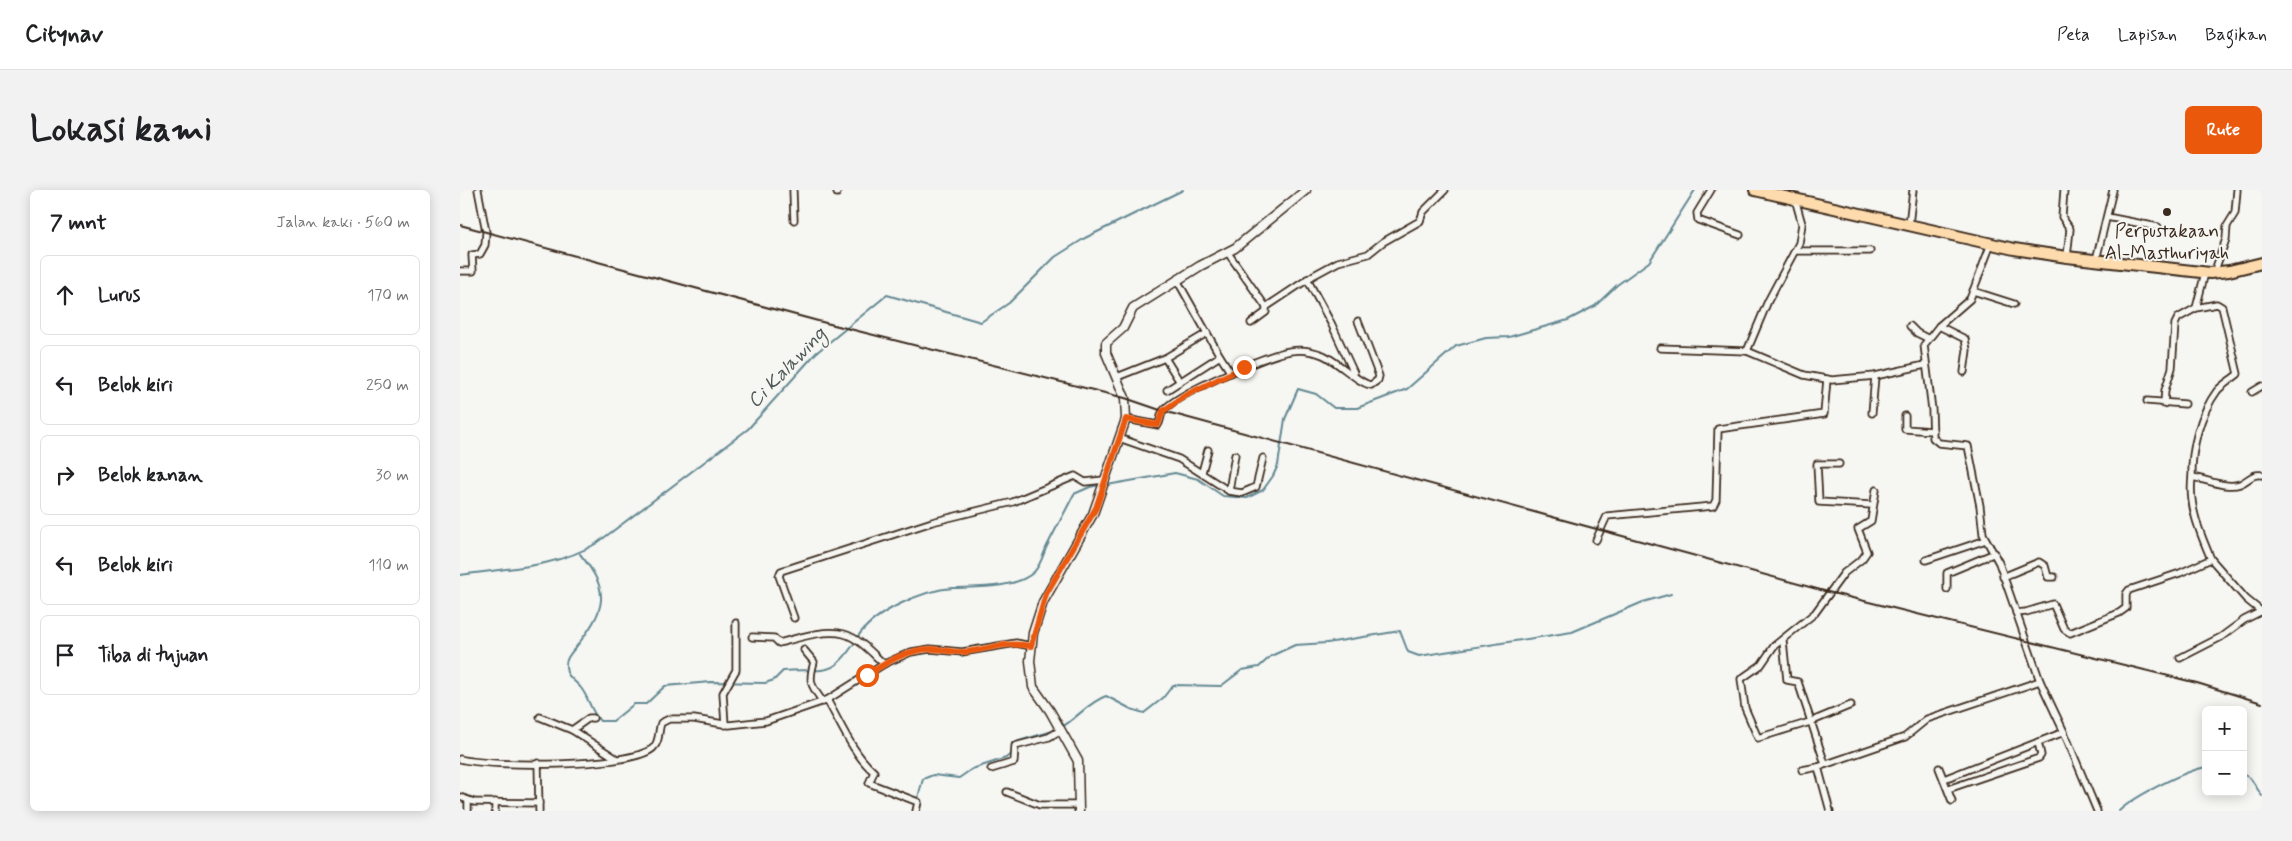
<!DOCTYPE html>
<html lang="id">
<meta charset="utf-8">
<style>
:root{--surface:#fff;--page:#f2f2f2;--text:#202124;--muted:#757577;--line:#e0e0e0;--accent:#ea580c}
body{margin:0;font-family:Mynerve,sans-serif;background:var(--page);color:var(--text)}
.controls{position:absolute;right:15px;bottom:15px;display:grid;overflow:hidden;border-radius:8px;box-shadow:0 2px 12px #0003}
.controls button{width:45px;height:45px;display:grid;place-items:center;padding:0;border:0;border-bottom:1px solid var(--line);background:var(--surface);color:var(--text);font:25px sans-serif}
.stop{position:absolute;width:15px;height:15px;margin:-11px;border:4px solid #ea580c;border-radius:50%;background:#fff}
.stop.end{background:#ea580c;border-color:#fff;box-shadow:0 1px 5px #0008}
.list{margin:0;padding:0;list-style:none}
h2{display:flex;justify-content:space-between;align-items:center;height:65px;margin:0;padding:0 20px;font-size:21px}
h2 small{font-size:16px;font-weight:400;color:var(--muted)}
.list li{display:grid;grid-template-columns:32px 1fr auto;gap:15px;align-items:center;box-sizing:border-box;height:80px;margin:0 10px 10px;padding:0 10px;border:1px solid var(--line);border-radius:8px}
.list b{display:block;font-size:19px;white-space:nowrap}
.list em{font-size:16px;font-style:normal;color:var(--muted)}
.icon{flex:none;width:28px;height:28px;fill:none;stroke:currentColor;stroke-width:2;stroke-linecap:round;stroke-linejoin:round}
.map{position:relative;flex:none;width:1802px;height:621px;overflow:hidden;border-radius:8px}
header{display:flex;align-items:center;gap:30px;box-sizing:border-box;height:70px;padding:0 25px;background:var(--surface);border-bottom:1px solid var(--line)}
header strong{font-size:24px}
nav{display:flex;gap:28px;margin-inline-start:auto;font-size:18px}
.intro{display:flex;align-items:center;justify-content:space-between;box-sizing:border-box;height:120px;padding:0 30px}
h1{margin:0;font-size:35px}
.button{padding:12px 22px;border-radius:8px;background:var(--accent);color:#fff;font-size:18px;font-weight:700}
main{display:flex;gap:30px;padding:0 30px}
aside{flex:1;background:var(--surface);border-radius:8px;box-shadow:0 2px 12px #0003}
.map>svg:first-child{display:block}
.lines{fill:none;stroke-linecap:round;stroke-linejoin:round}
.stream{stroke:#648993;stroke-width:2}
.minor-casing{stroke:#3b2a1e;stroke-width:9}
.tertiary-casing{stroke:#3b2a1e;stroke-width:11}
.trunk-casing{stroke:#3b2a1e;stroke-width:14}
.minor{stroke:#f6f6f2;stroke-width:5.5}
.tertiary{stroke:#f6f6f2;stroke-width:8}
.trunk{stroke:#fedbac;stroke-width:10}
.rail{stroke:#3b2a1e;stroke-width:2}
.route{stroke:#ea580c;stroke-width:6}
.poi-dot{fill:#3b2a1e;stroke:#f6f6f2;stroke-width:2}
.labels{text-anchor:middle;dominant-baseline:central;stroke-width:4;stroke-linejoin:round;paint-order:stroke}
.poi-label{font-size:19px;fill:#3b2a1e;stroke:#f6f6f2}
.water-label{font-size:20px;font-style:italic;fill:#505958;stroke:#f6f6f2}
</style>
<header>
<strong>Citynav</strong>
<nav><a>Peta</a><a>Lapisan</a><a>Bagikan</a></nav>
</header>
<div class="intro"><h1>Lokasi kami</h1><a class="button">Rute</a></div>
<main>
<aside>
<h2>7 mnt<small>Jalan kaki · 560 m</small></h2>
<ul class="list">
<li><svg class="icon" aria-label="ahead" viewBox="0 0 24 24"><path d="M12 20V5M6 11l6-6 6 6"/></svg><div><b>Lurus</b></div><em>170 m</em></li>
<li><svg class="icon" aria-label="left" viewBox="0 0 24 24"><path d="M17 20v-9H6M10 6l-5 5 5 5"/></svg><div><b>Belok kiri</b></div><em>250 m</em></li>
<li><svg class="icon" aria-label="right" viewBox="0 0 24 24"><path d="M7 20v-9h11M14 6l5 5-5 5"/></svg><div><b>Belok kanan</b></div><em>30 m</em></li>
<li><svg class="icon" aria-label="left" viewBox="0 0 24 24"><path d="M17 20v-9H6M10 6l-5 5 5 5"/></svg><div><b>Belok kiri</b></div><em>110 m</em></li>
<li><svg class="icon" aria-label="arrive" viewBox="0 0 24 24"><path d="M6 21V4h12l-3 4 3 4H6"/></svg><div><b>Tiba di tujuan</b></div></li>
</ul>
</aside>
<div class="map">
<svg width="1802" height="621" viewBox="0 0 1802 621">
<rect width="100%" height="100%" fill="#f6f6f2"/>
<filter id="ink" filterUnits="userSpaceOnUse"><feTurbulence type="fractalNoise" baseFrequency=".02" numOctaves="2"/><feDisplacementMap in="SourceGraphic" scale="10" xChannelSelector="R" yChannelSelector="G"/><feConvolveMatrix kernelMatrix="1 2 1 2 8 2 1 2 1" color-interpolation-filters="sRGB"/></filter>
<g filter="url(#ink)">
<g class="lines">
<g class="stream">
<polyline points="647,295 715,283 738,289 763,306 787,308 803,300 813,286 818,275 825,229 838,199 856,204 874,218 897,218 947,199 996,156 1026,148 1049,147 1108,130 1135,116 1157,95 1189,72 1235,0"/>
<path d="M 120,364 C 152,403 145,420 116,457 C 111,463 105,469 106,477 C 106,487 116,491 121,498 C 129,508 130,520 140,531 L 153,531 L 174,514 L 186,514 L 205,496 L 251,492 L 305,493 L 314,490 L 323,481 C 363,477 370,491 395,452"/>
<path d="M 0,385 C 46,378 96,378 137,353 L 288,239 L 356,163 L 427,105 L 521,132 L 549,113 L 595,67 L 625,48 L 723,0"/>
<path d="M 397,448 C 413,422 463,400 493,398 C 516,397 556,399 574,382 C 580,376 583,366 586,358 C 595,340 605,322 614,304 L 630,297 L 639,295"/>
<path d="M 602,537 C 618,527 629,512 646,506 L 671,519 L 684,523 L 703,508 L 713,495 L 761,496 L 782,480 L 799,477 L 811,466 L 835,455 L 867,453 L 940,441 L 948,462 L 959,466 L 1112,442 L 1183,412 L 1211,404"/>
<polyline points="552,557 552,553 596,540"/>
<polyline points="1783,584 1791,589 1802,606"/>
<polyline points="457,611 463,589 473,585 499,588 512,579 546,568 553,562"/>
<path d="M 1659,621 C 1675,606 1724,581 1746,577"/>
</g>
<defs>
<g id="minor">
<polyline points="333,0 334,30"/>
<polyline points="377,0 377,3"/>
<polyline points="1251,0 1237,23 1238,30 1280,45"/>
<polyline points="1604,0 1602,27 1610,39 1607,67"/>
<polyline points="1647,27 1698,37"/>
<polyline points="1449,35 1453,0"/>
<polyline points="1531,54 1510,109 1479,136 1464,155 1472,220 1473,248 1479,253 1508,256 1520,316 1523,344 1539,373 1580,491 1604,542 1637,621"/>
<polyline points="1335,61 1410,61"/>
<polyline points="768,63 806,117"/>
<polyline points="1636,70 1653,0"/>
<polyline points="0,81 13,81 12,65 20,64 25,55 26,42 18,0"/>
<polyline points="1754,83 1766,49 1767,36 1775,23 1777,0"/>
<polyline points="847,89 872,135 894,183"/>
<polyline points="1513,101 1554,114"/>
<polyline points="791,133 806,122 806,117 854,85 878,72 908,64 923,52 960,31 963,22 985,0"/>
<polyline points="1450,136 1457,143 1467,148"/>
<polyline points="1479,136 1505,149 1507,160 1504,182"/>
<polyline points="1200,158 1287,161 1344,185 1372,190 1415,186 1465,175"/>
<polyline points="1287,161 1308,111 1339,53 1342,34 1335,9"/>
<polyline points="760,166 771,183"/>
<polyline points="657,187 705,168"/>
<polyline points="720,192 705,168 747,143"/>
<polyline points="707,200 760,166 717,90"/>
<polyline points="1792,202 1802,196"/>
<polyline points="1687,211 1725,214"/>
<polyline points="1704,214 1705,200 1712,178 1715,134 1718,128 1736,118 1745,83"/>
<polyline points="1412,223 1415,186"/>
<polyline points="1445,226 1445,239 1473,241"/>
<path d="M 666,229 L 698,235 C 701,231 700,225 703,221 C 715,204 807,165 830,161 C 841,159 853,161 863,165 C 877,171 901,195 911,195 L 918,190 L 919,186 L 898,131"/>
<polyline points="659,248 719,269 769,301 782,303 796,297 803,268"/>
<polyline points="1379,274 1357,274 1359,312 1412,315"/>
<polyline points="742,282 748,260"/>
<path d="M 1732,287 C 1731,259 1740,224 1757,201 C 1763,194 1771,190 1778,184 L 1762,117 L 1757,114 L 1736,118"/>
<polyline points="769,301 775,265"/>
<polyline points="1136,350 1147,326 1253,316 1256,310 1258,239 1364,224 1367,189"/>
<polyline points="1751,369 1786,409 1802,422"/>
<polyline points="1466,370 1526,350"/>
<polyline points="1543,387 1579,372 1585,376 1588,387 1594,387"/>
<polyline points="1487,399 1487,383 1535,363"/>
<path d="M 1556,423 L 1566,422 L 1593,414 L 1604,439 L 1610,443 L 1659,423 L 1666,418 L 1666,404 L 1669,400 L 1720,383 L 1751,369 C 1740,343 1728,316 1732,287 C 1745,289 1766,299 1780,294 C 1788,291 1792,283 1802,285"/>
<polyline points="334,428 319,386 321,381 472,332 553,312 615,286 625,292 644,290"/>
<path d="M 292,447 L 314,448 L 319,453 C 338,448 365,439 384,444 C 399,448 413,464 424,474"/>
<polyline points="1323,451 1327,490 1338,492 1365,574"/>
<path d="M 344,460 L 354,472 C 348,493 351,495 363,512"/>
<polyline points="1720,468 1761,447 1784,430 1800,422"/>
<path d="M 367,510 C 381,534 393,564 414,582 L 409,593 L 458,612 L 456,621"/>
<polyline points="1391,515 1350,532 1298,548 1285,518 1281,489 1301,475 1314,456 1355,423 1384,383 1402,369 1407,362 1398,339 1411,331 1416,300"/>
<polyline points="80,527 112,540 157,569"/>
<polyline points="265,535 263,503 276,480 276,433"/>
<polyline points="112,540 129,528 133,528"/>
<path d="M 0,569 C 30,577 170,578 193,558 C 200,552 198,541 201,533 L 209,529 L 234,529 L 269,535 L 306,531 L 367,510 L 424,474 L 451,462 L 470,459 L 502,462 L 556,453 L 571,456"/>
<polyline points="78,573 79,621"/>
<polyline points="1479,578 1492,611"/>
<polyline points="531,579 554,572 555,556 589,547 601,540"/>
<polyline points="1342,580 1358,577"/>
<polyline points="1484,589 1604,542"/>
<polyline points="1488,599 1579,568 1581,565 1578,552"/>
<polyline points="547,602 580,615 619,615"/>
<polyline points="0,607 14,612 79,613"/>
<polyline points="35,612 35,621"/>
<polyline points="8,621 8,611"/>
<polyline points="1370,621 1358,577 1445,547 1467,529 1580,491"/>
</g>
<polyline id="tertiary" points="619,621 618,571 590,521 573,497 570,471 573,443 583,412 633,324 666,229 665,208 646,163 646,153 663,138 673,118 740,76 775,58 846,0"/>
<polyline id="trunk" points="1295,0 1554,59 1607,67 1750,83 1769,81 1802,73"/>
</defs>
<use href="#minor" class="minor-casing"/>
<use href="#tertiary" class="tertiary-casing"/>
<use href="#trunk" class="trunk-casing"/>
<use href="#minor" class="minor"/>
<use href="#tertiary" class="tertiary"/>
<use href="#trunk" class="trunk"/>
<polyline class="rail" points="0,35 358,131 665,208 703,221 1368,402 1737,493 1802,513"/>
</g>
</g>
<g class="lines" filter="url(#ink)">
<path class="route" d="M 407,485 C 426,473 447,459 471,459 C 482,459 494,463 506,462 C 528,459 548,451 571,456 L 586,404 L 636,318 L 666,229 L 698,235 L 703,221 L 726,205 L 784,177"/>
</g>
<circle class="poi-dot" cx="1707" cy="22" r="5"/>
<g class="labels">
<g class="poi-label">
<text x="1707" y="41">Perpustakaan<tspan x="1707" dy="22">Al-Masthuriyah</tspan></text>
</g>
<g class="water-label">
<text transform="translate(327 178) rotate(-46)">Ci Kalawing</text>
</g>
</g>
</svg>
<div class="controls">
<button>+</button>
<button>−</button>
</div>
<div class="stop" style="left:407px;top:485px"></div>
<div class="stop end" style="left:784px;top:177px"></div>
</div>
</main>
